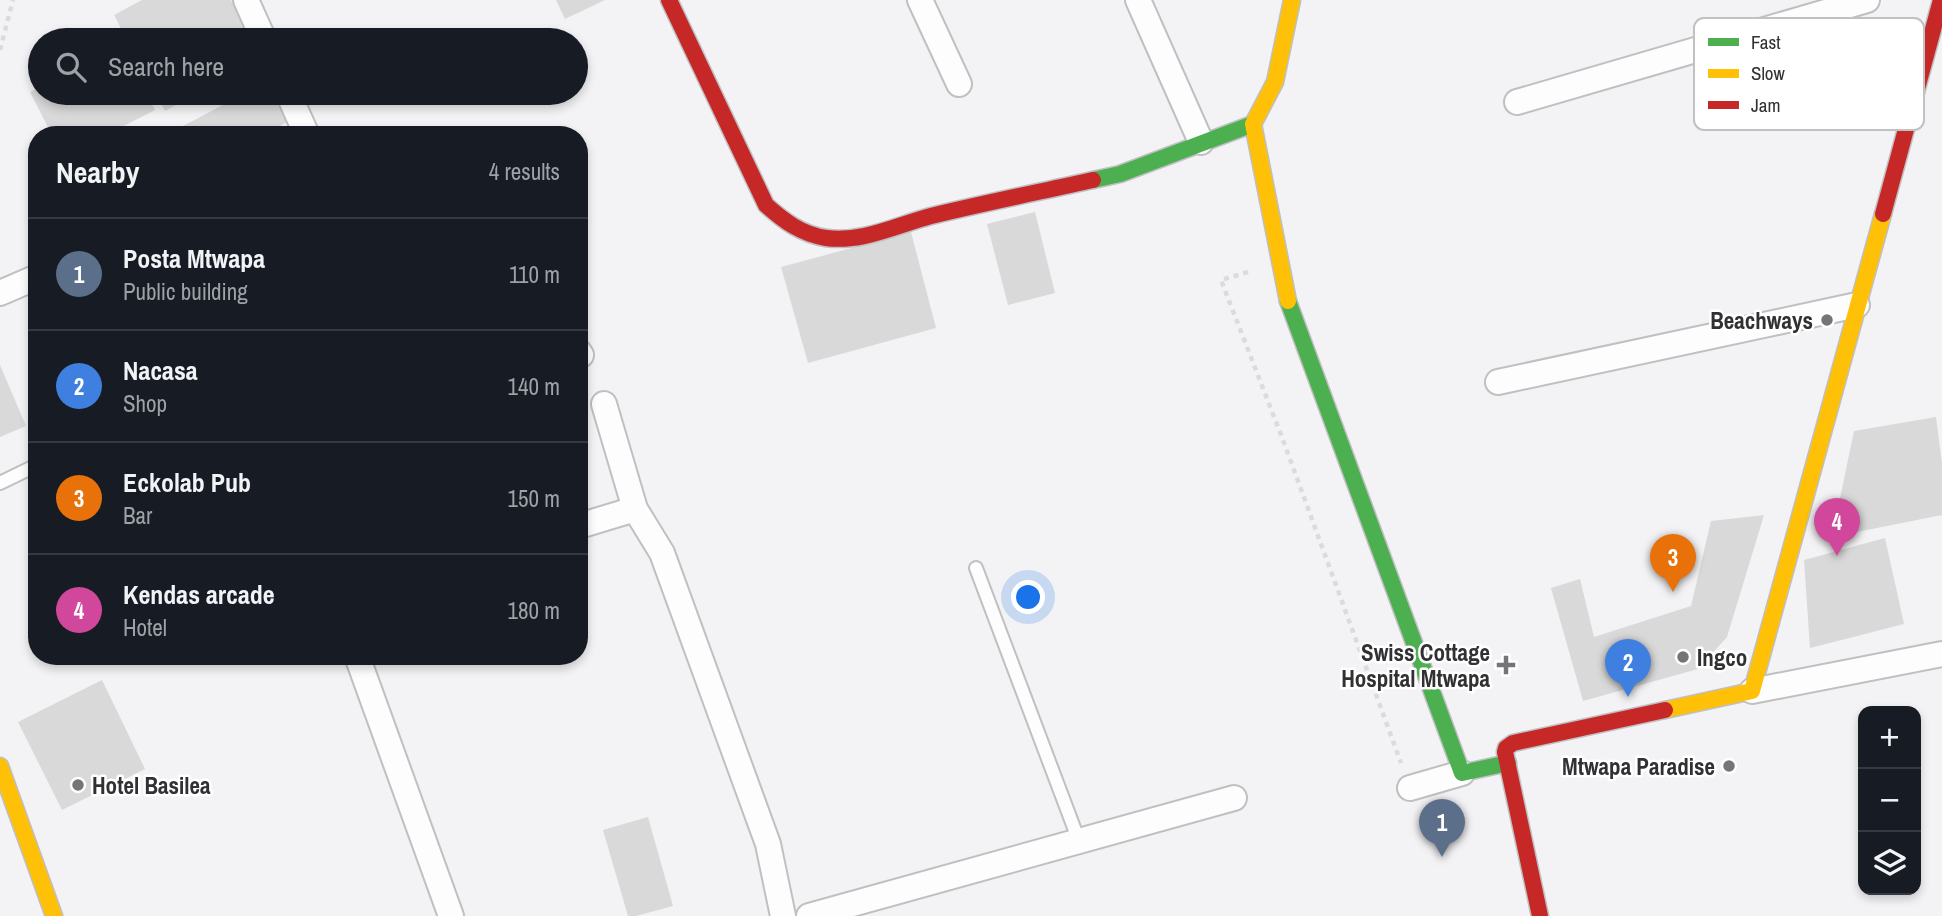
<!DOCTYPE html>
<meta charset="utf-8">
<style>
:root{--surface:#171b24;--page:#242831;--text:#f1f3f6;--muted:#9ea1a6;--line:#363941;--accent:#db2777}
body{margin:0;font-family:"Archivo Narrow",sans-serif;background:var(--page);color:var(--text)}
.controls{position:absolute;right:21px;bottom:21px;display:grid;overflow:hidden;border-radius:14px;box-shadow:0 4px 10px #0003}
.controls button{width:63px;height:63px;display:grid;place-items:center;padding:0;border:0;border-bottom:2px solid var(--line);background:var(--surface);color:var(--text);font:35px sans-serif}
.you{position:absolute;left:1029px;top:598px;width:24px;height:24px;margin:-18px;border:5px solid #fff;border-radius:50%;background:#1a73e8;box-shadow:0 0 0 10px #1a73e833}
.badge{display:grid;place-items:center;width:46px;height:46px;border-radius:50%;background:var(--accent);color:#fff;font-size:23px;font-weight:700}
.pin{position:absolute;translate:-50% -58px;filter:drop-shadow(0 2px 4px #0008)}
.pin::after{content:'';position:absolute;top:37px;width:24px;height:21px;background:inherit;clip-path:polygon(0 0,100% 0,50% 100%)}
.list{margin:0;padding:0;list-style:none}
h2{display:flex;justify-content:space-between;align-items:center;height:91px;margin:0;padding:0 28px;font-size:30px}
h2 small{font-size:23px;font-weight:400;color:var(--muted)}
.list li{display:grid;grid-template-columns:46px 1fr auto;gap:21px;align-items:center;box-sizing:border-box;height:112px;padding:0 28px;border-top:2px solid var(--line)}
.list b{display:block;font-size:26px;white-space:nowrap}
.list p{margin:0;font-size:23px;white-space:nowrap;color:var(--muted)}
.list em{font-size:23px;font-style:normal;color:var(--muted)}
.icon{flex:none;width:38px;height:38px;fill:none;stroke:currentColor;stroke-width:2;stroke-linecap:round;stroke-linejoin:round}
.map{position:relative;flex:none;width:1942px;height:916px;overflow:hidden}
.search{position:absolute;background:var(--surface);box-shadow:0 4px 10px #0003;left:28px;top:28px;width:560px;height:77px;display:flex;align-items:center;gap:18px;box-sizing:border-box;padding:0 24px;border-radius:38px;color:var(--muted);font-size:26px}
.panel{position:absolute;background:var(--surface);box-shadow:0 4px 10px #0003;left:28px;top:126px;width:560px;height:539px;border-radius:28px}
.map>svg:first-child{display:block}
.building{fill:#d9d9da}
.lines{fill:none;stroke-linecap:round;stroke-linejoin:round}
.lane-casing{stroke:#c0bfc1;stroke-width:16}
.street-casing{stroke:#c0bfc1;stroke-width:28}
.fast-casing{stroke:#c0bfc1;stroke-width:19}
.slow-casing{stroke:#c0bfc1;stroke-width:19}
.jam-casing{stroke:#c0bfc1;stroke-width:19}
.path{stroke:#dbdbdc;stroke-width:4.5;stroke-dasharray:5 5;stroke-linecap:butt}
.lane{stroke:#fdfdfd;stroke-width:12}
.street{stroke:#fdfdfd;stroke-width:24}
.fast{stroke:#4caf50;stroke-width:16}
.slow{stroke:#ffc107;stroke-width:16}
.jam{stroke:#c62828;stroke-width:16}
.poi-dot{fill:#757476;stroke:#fff;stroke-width:2.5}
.labels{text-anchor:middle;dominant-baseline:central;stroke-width:5;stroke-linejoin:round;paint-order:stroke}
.poi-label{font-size:23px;font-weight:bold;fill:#313032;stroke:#fff;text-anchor:end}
.key{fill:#fff;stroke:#c1c1c2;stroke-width:2}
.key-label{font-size:19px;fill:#313032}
</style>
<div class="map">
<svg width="1942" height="916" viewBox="0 0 1942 916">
<rect width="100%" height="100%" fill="#f3f2f4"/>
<g class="building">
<polygon points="142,0 231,0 252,40 127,40 114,15"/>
<polygon points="556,0 605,0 565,19"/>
<polygon points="358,34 360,40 339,40"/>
<polygon points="40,87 40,93 146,93 155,110 106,135 52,135 30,92"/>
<polygon points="155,93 199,93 165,111"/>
<polygon points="245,93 271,93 287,122 263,135 173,135 172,132"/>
<polygon points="1035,212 1055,293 1008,305 987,224"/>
<polygon points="911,232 936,328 808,363 781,267"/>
<polygon points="0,365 26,426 0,437"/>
<polygon points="1936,417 1942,464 1942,515 1832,537 1854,431"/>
<polygon points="1764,515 1727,637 1698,669 1583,701 1551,588 1580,579 1594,637 1691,606 1711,521"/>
<polygon points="1885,538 1904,624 1810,648 1804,560"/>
<polygon points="102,680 145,769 62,810 18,722"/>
<polygon points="648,817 673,906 636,916 628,916 603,830"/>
</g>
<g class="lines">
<defs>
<g id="lane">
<polyline points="0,483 37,465"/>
<polyline points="976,568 1079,841"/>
</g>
<g id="street">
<polyline points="246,0 264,40"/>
<polyline points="920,0 959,84"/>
<polyline points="1138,0 1201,142"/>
<polyline points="288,93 305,131"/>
<polyline points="1517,102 1867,0"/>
<polyline points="0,293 37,277"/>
<polyline points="579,352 581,355"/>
<polyline points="1498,382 1857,305"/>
<polyline points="604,404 635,509 662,553 768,844 783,916"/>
<polyline points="579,526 635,509"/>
<polyline points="357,656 451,916"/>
<polyline points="1752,691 1942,654"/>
<polyline points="1410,788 1462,773"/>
<polyline points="809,916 1234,798"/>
</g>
<g id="fast">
<polyline points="1093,180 1120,174 1253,124"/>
<polyline points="1288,301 1462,773 1508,763"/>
</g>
<g id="slow">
<polyline points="1288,301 1253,124 1275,82 1292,0"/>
<polyline points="1665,710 1752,691 1883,214"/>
<polyline points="0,766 54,916"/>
</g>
<g id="jam">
<path d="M 669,0 L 766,205 C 784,221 801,234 826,238 C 862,243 897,225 931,216 C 984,203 1039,192 1093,180"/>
<polyline points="1883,214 1941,0"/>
<polyline points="1540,916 1505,752 1506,748 1513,743 1665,710"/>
</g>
</defs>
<use href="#lane" class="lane-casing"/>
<use href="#street" class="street-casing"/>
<use href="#fast" class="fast-casing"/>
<use href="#slow" class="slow-casing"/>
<use href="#jam" class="jam-casing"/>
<g class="path">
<polyline points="0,50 13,0"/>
<polyline points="1248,272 1221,280 1283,440 1401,763"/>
</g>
<use href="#lane" class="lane"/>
<use href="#street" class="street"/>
<use href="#fast" class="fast"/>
<use href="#slow" class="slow"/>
<use href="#jam" class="jam"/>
</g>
<g class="poi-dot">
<circle cx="1827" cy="320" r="7"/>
<circle cx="1683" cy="657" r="7"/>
<path d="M1502.5 654.5h7v7h7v7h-7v7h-7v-7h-7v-7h7z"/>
<circle cx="1729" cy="766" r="7"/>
<circle cx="78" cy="785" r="7"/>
</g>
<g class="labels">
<g class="poi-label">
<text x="1813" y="320">Beachways</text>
<text x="1490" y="652">Swiss Cottage<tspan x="1490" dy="26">Hospital Mtwapa</tspan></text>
<text x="1697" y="657" text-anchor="start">Ingco</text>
<text x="1715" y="766">Mtwapa Paradise</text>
<text x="92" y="785" text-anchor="start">Hotel Basilea</text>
</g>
</g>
<rect x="1694" y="18" width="230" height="112" rx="10" class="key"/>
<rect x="1708" y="38" width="31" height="8" fill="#4caf50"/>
<rect x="1708" y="69" width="31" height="9" fill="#ffc107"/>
<rect x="1708" y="101" width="31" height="8" fill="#c62828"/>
<g class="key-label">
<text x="1751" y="49">Fast</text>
<text x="1751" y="80">Slow</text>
<text x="1751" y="112">Jam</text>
</g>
</svg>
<div class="controls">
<button>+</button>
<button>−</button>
<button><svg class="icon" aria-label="layers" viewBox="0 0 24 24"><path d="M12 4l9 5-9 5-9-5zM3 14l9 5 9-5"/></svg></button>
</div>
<div class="you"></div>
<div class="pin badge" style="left:1442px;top:857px;background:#5c6f8a">1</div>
<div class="pin badge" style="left:1628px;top:697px;background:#3f7fe0">2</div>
<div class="pin badge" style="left:1673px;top:592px;background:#e8710a">3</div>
<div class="pin badge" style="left:1837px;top:556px;background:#d1479c">4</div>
<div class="search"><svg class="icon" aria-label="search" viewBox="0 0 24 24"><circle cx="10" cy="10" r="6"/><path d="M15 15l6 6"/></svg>Search here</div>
<section class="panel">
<h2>Nearby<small>4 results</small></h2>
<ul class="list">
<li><span class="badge" style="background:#5c6f8a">1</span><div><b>Posta Mtwapa</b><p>Public building</p></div><em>110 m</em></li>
<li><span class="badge" style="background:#3f7fe0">2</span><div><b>Nacasa</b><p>Shop</p></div><em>140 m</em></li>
<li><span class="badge" style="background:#e8710a">3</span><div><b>Eckolab Pub</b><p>Bar</p></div><em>150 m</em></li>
<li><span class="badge" style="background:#d1479c">4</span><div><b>Kendas arcade</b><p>Hotel</p></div><em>180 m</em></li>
</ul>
</section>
</div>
